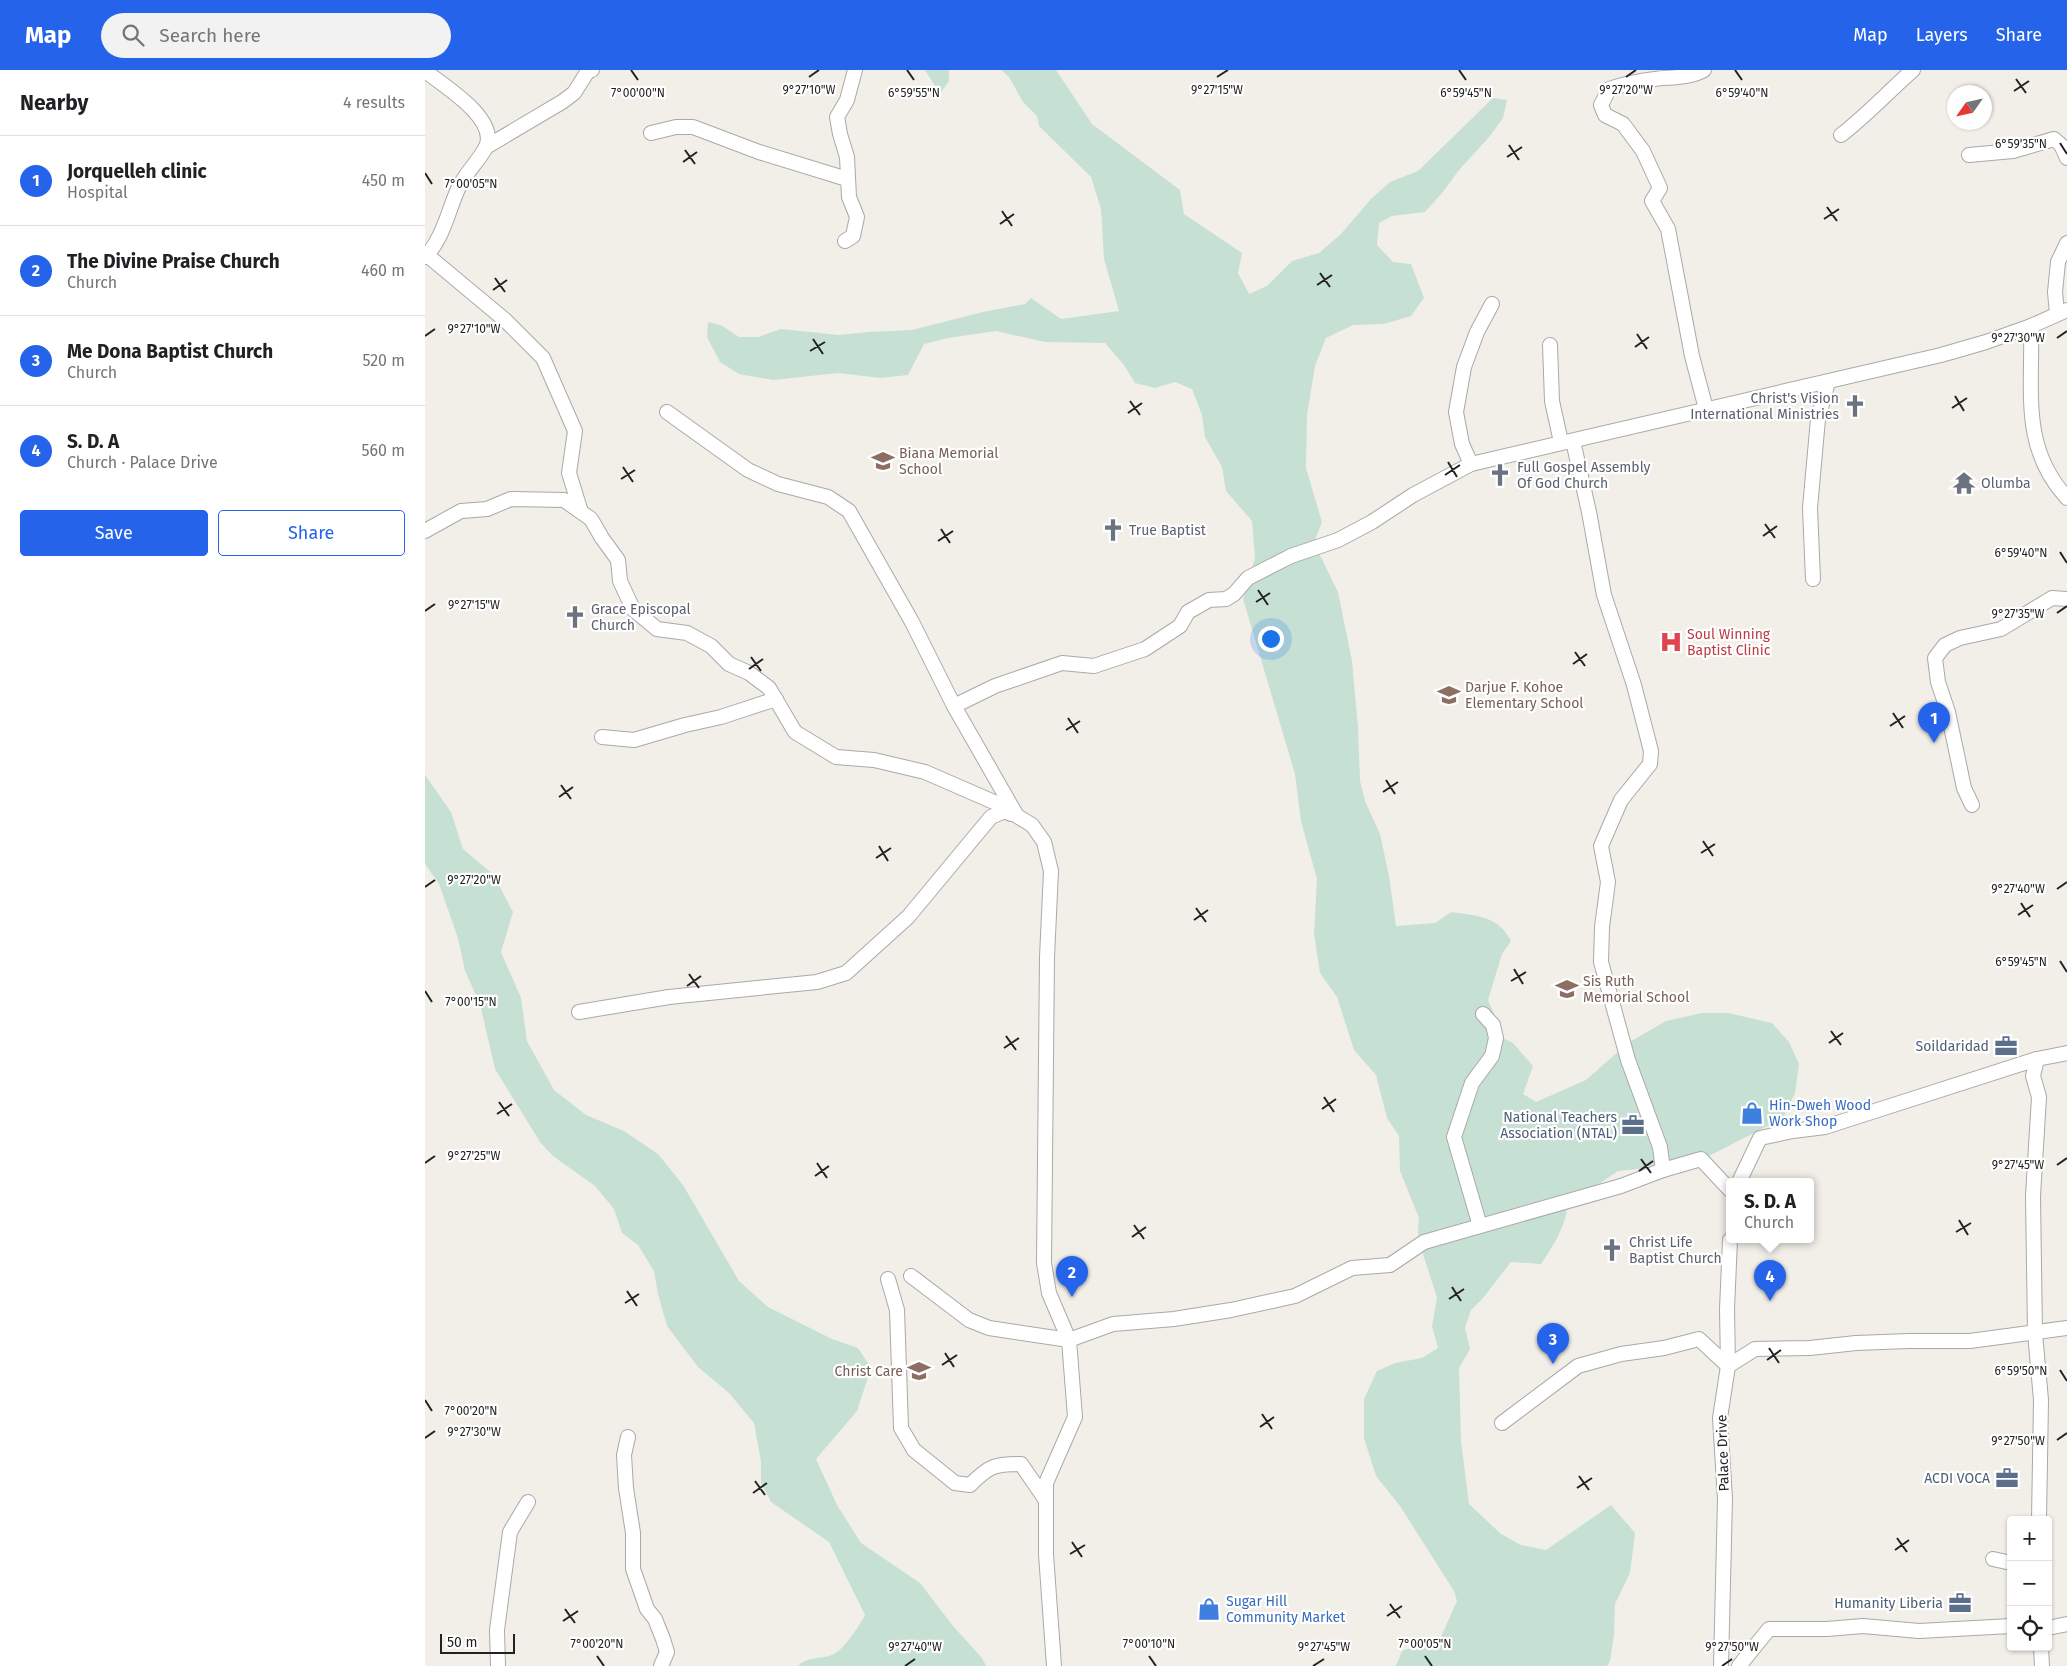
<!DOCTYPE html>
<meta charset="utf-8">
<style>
:root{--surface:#fff;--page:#f2f2f2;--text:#202124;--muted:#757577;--line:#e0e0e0;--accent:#2563eb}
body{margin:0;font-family:"Fira Sans",sans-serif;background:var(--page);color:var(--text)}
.controls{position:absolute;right:15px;bottom:15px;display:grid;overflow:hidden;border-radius:5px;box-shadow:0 1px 4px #0004}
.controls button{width:45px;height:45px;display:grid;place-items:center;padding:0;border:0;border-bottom:1px solid var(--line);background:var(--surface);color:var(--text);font:25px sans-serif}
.compass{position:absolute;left:1522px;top:15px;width:45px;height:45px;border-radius:50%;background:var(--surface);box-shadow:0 1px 4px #0004;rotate:236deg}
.scale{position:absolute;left:15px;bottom:12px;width:75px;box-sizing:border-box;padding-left:5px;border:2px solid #222;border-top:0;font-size:14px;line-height:18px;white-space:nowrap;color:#222;-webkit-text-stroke:4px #fff;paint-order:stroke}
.you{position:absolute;left:845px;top:568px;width:18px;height:18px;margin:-12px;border:4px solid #fff;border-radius:50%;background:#1a73e8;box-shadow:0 0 0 8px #1a73e833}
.badge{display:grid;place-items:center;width:32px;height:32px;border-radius:50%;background:var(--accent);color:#fff;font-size:16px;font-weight:700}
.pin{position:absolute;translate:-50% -41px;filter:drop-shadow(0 1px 2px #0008)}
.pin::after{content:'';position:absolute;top:26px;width:18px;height:15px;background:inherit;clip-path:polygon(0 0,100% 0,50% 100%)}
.popup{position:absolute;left:1301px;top:1108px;width:88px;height:65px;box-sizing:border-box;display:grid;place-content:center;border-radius:5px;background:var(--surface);filter:drop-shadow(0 1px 4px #0005);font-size:16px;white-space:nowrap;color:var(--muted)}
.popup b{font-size:19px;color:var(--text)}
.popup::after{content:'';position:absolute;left:50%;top:100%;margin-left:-10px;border:10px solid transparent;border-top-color:var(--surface)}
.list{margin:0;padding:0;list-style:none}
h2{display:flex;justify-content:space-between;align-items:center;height:65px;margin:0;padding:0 20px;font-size:21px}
h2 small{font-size:16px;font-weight:400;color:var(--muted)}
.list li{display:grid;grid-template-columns:32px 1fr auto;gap:15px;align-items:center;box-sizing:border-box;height:90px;padding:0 20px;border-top:1px solid var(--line)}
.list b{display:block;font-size:19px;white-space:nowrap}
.list p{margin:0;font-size:16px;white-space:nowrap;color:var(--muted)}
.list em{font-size:16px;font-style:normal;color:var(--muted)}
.actions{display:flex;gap:10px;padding:15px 20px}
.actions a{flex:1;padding:11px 0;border:1px solid var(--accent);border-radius:5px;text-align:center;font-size:18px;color:var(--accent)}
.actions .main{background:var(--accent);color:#fff}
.icon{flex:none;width:28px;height:28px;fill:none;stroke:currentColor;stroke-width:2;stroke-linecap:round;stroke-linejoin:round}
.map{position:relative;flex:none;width:1642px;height:1596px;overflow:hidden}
header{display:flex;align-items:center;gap:30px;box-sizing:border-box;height:70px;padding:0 25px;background:var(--accent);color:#fff}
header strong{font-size:24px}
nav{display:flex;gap:28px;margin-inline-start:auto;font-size:18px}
.search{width:350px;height:45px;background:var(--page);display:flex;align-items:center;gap:12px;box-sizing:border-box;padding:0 18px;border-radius:28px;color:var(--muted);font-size:19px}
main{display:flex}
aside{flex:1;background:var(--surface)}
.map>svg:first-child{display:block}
.wetland{fill:#c6e0d4}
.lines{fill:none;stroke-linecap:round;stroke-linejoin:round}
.minor-casing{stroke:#a9a9a9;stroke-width:16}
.minor{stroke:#fff;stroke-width:14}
.ticks{fill:none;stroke:#222;stroke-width:2}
.labels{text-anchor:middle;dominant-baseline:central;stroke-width:4.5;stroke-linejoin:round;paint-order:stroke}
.worship-label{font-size:14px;fill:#5b616d;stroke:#fff;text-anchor:start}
.education-label{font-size:14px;fill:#785e54;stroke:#fff;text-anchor:start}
.health-label{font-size:14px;fill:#be3a42;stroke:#fff;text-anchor:start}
.service-label{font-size:14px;fill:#4e5e75;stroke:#fff;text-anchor:end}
.shop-label{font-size:14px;fill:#366cbe;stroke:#fff;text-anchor:start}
.street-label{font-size:14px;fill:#222;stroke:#fff}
.ticks-label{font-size:12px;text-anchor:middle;fill:#222;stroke:#fff;stroke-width:4.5;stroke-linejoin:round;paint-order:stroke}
</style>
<header>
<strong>Map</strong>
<div class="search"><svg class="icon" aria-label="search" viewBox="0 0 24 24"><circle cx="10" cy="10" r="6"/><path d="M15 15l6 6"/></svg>Search here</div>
<nav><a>Map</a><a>Layers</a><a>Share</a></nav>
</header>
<main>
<aside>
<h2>Nearby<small>4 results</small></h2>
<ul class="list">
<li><span class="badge">1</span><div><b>Jorquelleh clinic</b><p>Hospital</p></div><em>450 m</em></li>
<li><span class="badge">2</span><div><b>The Divine Praise Church</b><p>Church</p></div><em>460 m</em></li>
<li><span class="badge">3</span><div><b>Me Dona Baptist Church</b><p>Church</p></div><em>520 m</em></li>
<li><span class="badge">4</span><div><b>S. D. A</b><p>Church · Palace Drive</p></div><em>560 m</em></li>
</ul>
<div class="actions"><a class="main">Save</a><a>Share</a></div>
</aside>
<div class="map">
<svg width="1642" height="1596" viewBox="0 0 1642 1596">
<rect width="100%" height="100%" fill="#f2efe9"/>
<g class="wetland">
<polygon points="500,0 524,0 524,11 515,24"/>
<path d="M 576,0 L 631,0 L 667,54 L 755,120 L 759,144 L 817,183 L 813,203 L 824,224 L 842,216 L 867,191 L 894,183 L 916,164 L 946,129 L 965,112 L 993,101 L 1068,28 L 1082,30 L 1078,48 L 1065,66 L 1034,100 L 1018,122 L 1000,142 L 967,146 L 954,153 L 952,175 L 968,192 L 986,194 L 999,228 L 986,246 L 959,254 L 928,255 L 901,268 L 890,296 L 882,345 L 881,398 L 897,452 L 889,473 L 913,522 L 927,591 L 933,657 L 935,711 L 940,731 L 955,764 L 964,806 L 971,856 L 1010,853 L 1026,842 C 1051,846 1073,845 1086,871 L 1077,884 L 1063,930 L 1071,948 L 1075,967 L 1088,973 L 1108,996 L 1098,1024 L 1111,1032 L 1161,1010 L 1203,973 L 1241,951 L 1277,943 L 1303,943 L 1347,953 L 1364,972 L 1374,994 L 1370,1023 L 1358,1048 L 1280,1088 L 1238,1092 L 1213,1099 L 1193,1101 L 1143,1135 C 1140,1157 1129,1175 1116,1194 L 1086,1192 L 1058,1228 L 1046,1240 L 1040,1258 L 1045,1279 L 1034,1298 L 1036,1371 L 1044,1434 L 1076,1464 L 1096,1475 L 1121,1480 L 1186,1435 L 1210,1463 L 1205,1503 L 1190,1534 L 1189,1565 L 1185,1591 L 1182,1596 L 971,1596 L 977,1581 L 1015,1569 L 1032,1531 L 1029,1521 L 975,1436 L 951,1406 L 939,1368 L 939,1329 L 952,1301 L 970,1293 L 997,1288 L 1013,1278 L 1007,1256 L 1012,1228 L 998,1184 L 993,1163 L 994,1148 L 975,1101 L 974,1066 L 962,1048 L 951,1005 L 929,980 L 912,927 L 895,903 L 889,864 L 892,809 L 876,751 L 870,704 L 818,529 L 830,488 L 827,451 L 801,421 L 797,397 L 780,367 L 777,345 L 767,319 L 750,312 L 730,318 L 710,313 L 699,295 L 680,273 L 620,272 L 571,261 L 523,268 L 499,274 L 483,305 L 456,308 L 413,303 L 348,310 L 314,304 L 295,292 L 282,267 L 283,252 L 296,255 L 314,267 L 333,267 L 356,259 L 414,265 L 443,262 L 487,260 L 558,242 L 600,234 L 606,228 L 636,249 L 694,241 L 679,189 L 676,139 L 666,107 L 614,56 L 612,46 L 598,32 L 584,7 Z"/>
<path d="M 0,705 L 26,742 L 38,779 L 68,804 L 88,842 L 76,882 L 96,928 L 102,971 L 129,1020 L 161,1045 L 199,1061 L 233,1084 L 258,1115 L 314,1211 L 343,1237 L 407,1269 L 433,1278 L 446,1298 L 432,1341 L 391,1389 L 412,1435 L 436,1473 L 495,1513 L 528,1556 L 557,1588 L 561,1596 L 373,1596 C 381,1587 396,1589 407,1585 C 419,1580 434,1556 440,1545 L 404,1472 L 346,1432 L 336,1413 L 336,1392 L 329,1353 L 304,1323 L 273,1297 L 242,1256 L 233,1224 L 229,1201 L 213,1175 L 197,1163 L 189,1139 L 170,1116 L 128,1086 L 115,1072 L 70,999 L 55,934 L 40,901 L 33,868 L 14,814 L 0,794 Z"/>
</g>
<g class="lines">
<defs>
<g id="minor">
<path d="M 1279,0 C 1265,8 1246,7 1230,9 C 1213,11 1199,14 1184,19 L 1176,35 L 1180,45 L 1198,54 L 1218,81 L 1235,118 L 1227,131 L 1243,159 L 1267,286 L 1281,339"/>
<path d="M 0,1 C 18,15 74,49 61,77 C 54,91 40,103 33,119 C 23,141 18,169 0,187"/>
<polyline points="226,63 251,57 268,57 334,82 422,109"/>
<path d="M 1416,65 C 1442,45 1464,21 1488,0"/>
<polyline points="61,77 137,32 149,23 163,1 167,0"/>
<polyline points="1544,85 1588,81 1629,69 1636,75 1642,88"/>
<polyline points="420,171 428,166 432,147 424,127 422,87 415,64 412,47 422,30 430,0"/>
<polyline points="2,185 80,250 118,288 150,361 144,403 156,442"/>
<polyline points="1632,244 1630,222 1633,192 1642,173"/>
<path d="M 1606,256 C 1608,320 1595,377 1642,428"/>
<polyline points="1125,275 1127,331 1136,372"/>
<polyline points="242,342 323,400 353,414 403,427 424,441 487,552 529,636 592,746 607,755 619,772 626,801 622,887 619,1193 624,1223 644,1270 650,1347 621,1413 621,1484 629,1596"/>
<polyline points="1148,371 1164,442 1179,525 1209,615 1226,681 1225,694 1196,730 1176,776 1183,812 1177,857 1176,892 1203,990 1235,1077 1238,1100"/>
<polyline points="1046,394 1037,374 1031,342 1039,297 1052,262 1067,234"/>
<polyline points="0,461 36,441 62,439 86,429 139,430 166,449 177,468 193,490 195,511 208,539 232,559 262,563 286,576 304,594 324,603 344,618 370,662 411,687 449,690 500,702 578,736 580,741 586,744"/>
<polyline points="1388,509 1385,438 1393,349 1403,312"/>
<polyline points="529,636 570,616 637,593 669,596 720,579 755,556 763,542 784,530 801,529 809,524 823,508 866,486 913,470 947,452 988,425 1046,394 1516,285 1561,272 1606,256 1642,240"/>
<polyline points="177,667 209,670 260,655 296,647 351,629"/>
<polyline points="1547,735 1539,718 1523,642 1513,612 1510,588 1520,575 1535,568 1576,559 1627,528 1642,529"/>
<polyline points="154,942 244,927 392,912 421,903 483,847 566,747 580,741"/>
<polyline points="1612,989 1608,1006 1614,1027 1608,1126 1610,1263 1616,1330 1614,1450"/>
<polyline points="1314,1112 1335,1068 1368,1061 1400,1057 1612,989 1642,983"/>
<polyline points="1055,1156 1029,1067 1047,1013 1067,986 1071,968 1068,955 1058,944"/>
<polyline points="486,1206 544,1250 564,1258 644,1270 688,1254 749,1249 806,1240 870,1226 927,1198 965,1195 999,1172 1196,1116 1238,1100 1276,1089 1305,1120"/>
<path d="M 463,1209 L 472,1240 L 476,1358 L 489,1380 L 530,1413 L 545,1415 C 564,1396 569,1394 596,1394 L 620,1429"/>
<polyline points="1077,1353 1153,1296 1196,1284 1239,1278 1274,1269 1303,1296 1330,1279 1385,1278 1431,1273 1484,1271 1545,1271 1642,1258"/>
<polyline points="203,1367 199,1385 201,1418 208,1463 208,1499 222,1539 230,1549 238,1569 242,1582 236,1596"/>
<polyline points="1568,1489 1586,1493"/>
<polyline points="1623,1558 1642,1554"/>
<polyline points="1616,1577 1617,1596"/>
<polyline points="73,1596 72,1560 85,1462 103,1432"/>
<polyline points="1296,1596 1300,1429 1295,1348 1303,1296 1302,1239 1305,1170"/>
<polyline points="1314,1596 1344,1559 1402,1559 1438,1556 1494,1561 1586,1556"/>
</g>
</defs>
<use href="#minor" class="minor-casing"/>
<use href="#minor" class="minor"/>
</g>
<path class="ticks" d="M 206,0 L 213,10M 482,0 L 489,10M 1034,0 L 1041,10M 1310,0 L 1317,10M 384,7 L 394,0M 792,7 L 803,0M 1201,7 L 1211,0M 1591,9 L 1601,23M 1589,21 L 1604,11M 1635,73 L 1642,84M 1084,75 L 1094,90M 260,80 L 270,94M 1082,87 L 1097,77M 258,92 L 272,82M 0,103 L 7,114M 1402,137 L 1412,151M 577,141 L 587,156M 1399,149 L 1414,139M 575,154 L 589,144M 895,203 L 905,217M 70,208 L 80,222M 892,215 L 907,205M 68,220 L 82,210M 1212,264 L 1222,279M 0,266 L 10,259M 1632,268 L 1642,261M 388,269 L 398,284M 1210,277 L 1224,267M 385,281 L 400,272M 1530,326 L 1539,341M 705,331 L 715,345M 1527,338 L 1542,328M 703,343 L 717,333M 1023,392 L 1032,407M 198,397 L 208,412M 1020,405 L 1035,395M 196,409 L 210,400M 1340,454 L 1350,468M 516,459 L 525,473M 1338,466 L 1352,456M 513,471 L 528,461M 1635,482 L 1642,493M 833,520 L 843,535M 831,532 L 845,523M 0,541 L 10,534M 1632,543 L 1642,536M 1150,582 L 1160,596M 326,587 L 336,601M 1148,594 L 1162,584M 324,599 L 338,589M 1468,643 L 1478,658M 643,648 L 653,663M 1465,656 L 1480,646M 641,660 L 655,651M 961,710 L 970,724M 136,715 L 146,729M 958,722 L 973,712M 134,727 L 148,717M 1278,771 L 1288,786M 454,776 L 463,791M 1276,783 L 1290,774M 451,788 L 466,778M 0,817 L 10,810M 1632,819 L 1642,812M 1596,833 L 1605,847M 771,838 L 781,852M 1593,845 L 1608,835M 769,850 L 783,840M 1635,891 L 1642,902M 1089,899 L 1098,914M 264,904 L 274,918M 1086,911 L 1101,902M 262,916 L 276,906M 0,921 L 7,932M 1406,961 L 1416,975M 581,966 L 591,980M 1404,973 L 1418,963M 579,978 L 594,968M 899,1027 L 909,1042M 74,1032 L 84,1046M 897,1039 L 911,1029M 72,1044 L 87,1034M 1216,1089 L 1226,1103M 0,1093 L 10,1086M 392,1093 L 402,1108M 1632,1095 L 1642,1088M 1214,1101 L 1228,1091M 390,1106 L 404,1096M 1534,1150 L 1543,1165M 709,1155 L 719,1169M 1531,1162 L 1546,1153M 707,1167 L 721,1157M 1027,1217 L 1036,1231M 202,1221 L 212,1236M 1024,1229 L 1039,1219M 200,1233 L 214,1224M 1344,1278 L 1354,1293M 520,1283 L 529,1297M 1342,1290 L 1356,1280M 517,1295 L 532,1285M 1635,1300 L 1642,1311M 0,1330 L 7,1341M 837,1344 L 847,1359M 835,1357 L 849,1347M 0,1368 L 10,1361M 1632,1370 L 1642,1363M 1154,1406 L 1164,1420M 330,1411 L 340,1425M 1152,1418 L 1167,1408M 328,1423 L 342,1413M 1472,1468 L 1482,1482M 647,1472 L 657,1487M 1470,1480 L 1484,1470M 645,1484 L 660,1475M 965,1534 L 975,1548M 140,1539 L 150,1553M 962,1546 L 977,1536M 138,1551 L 153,1541M 172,1586 L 179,1596M 724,1586 L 731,1596M 1000,1586 L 1007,1596M 480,1596 L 490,1589M 888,1596 L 899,1589M 1297,1596 L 1307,1589"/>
<defs>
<symbol id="church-bare" viewBox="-9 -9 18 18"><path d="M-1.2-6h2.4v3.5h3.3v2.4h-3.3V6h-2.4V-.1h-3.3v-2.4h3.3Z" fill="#6b7280" stroke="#fff" stroke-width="2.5" paint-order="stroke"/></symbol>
<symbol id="school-bare" viewBox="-9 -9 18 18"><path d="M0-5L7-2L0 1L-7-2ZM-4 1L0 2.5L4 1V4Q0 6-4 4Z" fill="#8d6e63" stroke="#fff" stroke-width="2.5" paint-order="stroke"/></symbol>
<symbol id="temple-bare" viewBox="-9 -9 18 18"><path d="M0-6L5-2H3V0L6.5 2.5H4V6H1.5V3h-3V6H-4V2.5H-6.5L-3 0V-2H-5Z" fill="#6b7280" stroke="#fff" stroke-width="2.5" paint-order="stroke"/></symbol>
<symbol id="hospital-bare" viewBox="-9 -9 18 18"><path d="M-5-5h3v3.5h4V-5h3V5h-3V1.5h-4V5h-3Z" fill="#e0444e" stroke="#fff" stroke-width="2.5" paint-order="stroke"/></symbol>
<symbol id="office-bare" viewBox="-9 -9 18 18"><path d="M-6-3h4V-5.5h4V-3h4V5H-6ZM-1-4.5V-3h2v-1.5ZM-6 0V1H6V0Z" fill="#5c6f8a" stroke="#fff" stroke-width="2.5" paint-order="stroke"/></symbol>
<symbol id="shop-bare" viewBox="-9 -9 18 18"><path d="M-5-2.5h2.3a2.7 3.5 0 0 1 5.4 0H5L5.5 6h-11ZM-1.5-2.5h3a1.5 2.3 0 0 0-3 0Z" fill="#3f7fe0" stroke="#fff" stroke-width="2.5" paint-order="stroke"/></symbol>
</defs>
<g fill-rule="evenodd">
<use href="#church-bare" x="1414" y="320" width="32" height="32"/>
<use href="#school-bare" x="442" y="375" width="32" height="32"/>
<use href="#church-bare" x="1059" y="389" width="32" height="32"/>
<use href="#temple-bare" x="1523" y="397" width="32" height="32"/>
<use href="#church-bare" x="672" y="444" width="32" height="32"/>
<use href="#church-bare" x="134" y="531" width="32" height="32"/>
<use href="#hospital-bare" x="1230" y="556" width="32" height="32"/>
<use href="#school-bare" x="1008" y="609" width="32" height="32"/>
<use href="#school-bare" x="1126" y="903" width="32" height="32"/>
<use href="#office-bare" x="1565" y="960" width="32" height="32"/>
<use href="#shop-bare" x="1311" y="1027" width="32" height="32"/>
<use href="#office-bare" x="1192" y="1039" width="32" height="32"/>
<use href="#church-bare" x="1171" y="1164" width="32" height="32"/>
<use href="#school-bare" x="478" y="1285" width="32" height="32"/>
<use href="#office-bare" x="1566" y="1392" width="32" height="32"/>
<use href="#office-bare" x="1519" y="1517" width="32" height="32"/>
<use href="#shop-bare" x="768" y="1523" width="32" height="32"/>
</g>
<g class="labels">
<g class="worship-label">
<text x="1414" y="328" text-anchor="end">Christ's Vision<tspan x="1414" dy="16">International Ministries</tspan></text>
<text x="1092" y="397">Full Gospel Assembly<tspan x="1092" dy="16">Of God Church</tspan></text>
<text x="1556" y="413">Olumba</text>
<text x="704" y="460">True Baptist</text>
<text x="166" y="539">Grace Episcopal<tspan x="166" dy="16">Church</tspan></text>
<text x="1204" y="1172">Christ Life<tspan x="1204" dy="16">Baptist Church</tspan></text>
</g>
<g class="education-label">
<text x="474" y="383">Biana Memorial<tspan x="474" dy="16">School</tspan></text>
<text x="1040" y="617">Darjue F. Kohoe<tspan x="1040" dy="16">Elementary School</tspan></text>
<text x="1158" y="911">Sis Ruth<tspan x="1158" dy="16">Memorial School</tspan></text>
<text x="478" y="1301" text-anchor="end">Christ Care</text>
</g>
<g class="health-label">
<text x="1262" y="564">Soul Winning<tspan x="1262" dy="16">Baptist Clinic</tspan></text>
</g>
<g class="service-label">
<text x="1564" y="976">Soildaridad</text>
<text x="1192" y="1047">National Teachers<tspan x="1192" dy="16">Association (NTAL)</tspan></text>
<text x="1565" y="1408">ACDI VOCA</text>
<text x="1518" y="1533">Humanity Liberia</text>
</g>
<g class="shop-label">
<text x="1344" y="1035">Hin-Dweh Wood<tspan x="1344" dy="16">Work Shop</tspan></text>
<text x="801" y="1531">Sugar Hill<tspan x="801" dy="16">Community Market</tspan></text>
</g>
<g class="street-label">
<text transform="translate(1298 1383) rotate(-92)">Palace Drive</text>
</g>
</g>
<g class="ticks-label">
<text x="384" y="24">9°27'10"W</text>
<text x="792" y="24">9°27'15"W</text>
<text x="1201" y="24">9°27'20"W</text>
<text x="213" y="27">7°00'00"N</text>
<text x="489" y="27">6°59'55"N</text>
<text x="1041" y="27">6°59'45"N</text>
<text x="1317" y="27">6°59'40"N</text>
<text x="1596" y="78">6°59'35"N</text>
<text x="46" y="118">7°00'05"N</text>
<text x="49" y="263">9°27'10"W</text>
<text x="1593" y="272">9°27'30"W</text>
<text x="1596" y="487">6°59'40"N</text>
<text x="49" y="539">9°27'15"W</text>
<text x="1593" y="548">9°27'35"W</text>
<text x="49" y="814">9°27'20"W</text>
<text x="1593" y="823">9°27'40"W</text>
<text x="1596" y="896">6°59'45"N</text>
<text x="46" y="936">7°00'15"N</text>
<text x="49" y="1090">9°27'25"W</text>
<text x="1593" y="1099">9°27'45"W</text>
<text x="1596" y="1305">6°59'50"N</text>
<text x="46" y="1345">7°00'20"N</text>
<text x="49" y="1366">9°27'30"W</text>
<text x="1593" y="1375">9°27'50"W</text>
<text x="172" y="1578">7°00'20"N</text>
<text x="724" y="1578">7°00'10"N</text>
<text x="1000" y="1578">7°00'05"N</text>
<text x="490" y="1581">9°27'40"W</text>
<text x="899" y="1581">9°27'45"W</text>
<text x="1307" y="1581">9°27'50"W</text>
</g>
</svg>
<div class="controls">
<button>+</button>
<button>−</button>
<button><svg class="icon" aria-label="locate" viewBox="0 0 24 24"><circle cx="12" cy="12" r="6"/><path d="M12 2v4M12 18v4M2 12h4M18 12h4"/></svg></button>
</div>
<svg class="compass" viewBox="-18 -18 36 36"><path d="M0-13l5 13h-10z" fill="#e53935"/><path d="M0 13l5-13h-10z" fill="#757577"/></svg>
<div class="scale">50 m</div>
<div class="you"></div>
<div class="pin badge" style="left:1509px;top:673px">1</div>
<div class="pin badge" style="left:647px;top:1227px">2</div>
<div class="pin badge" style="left:1128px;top:1294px">3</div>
<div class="pin badge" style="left:1345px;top:1231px">4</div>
<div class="popup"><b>S. D. A</b>Church</div>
</div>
</main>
